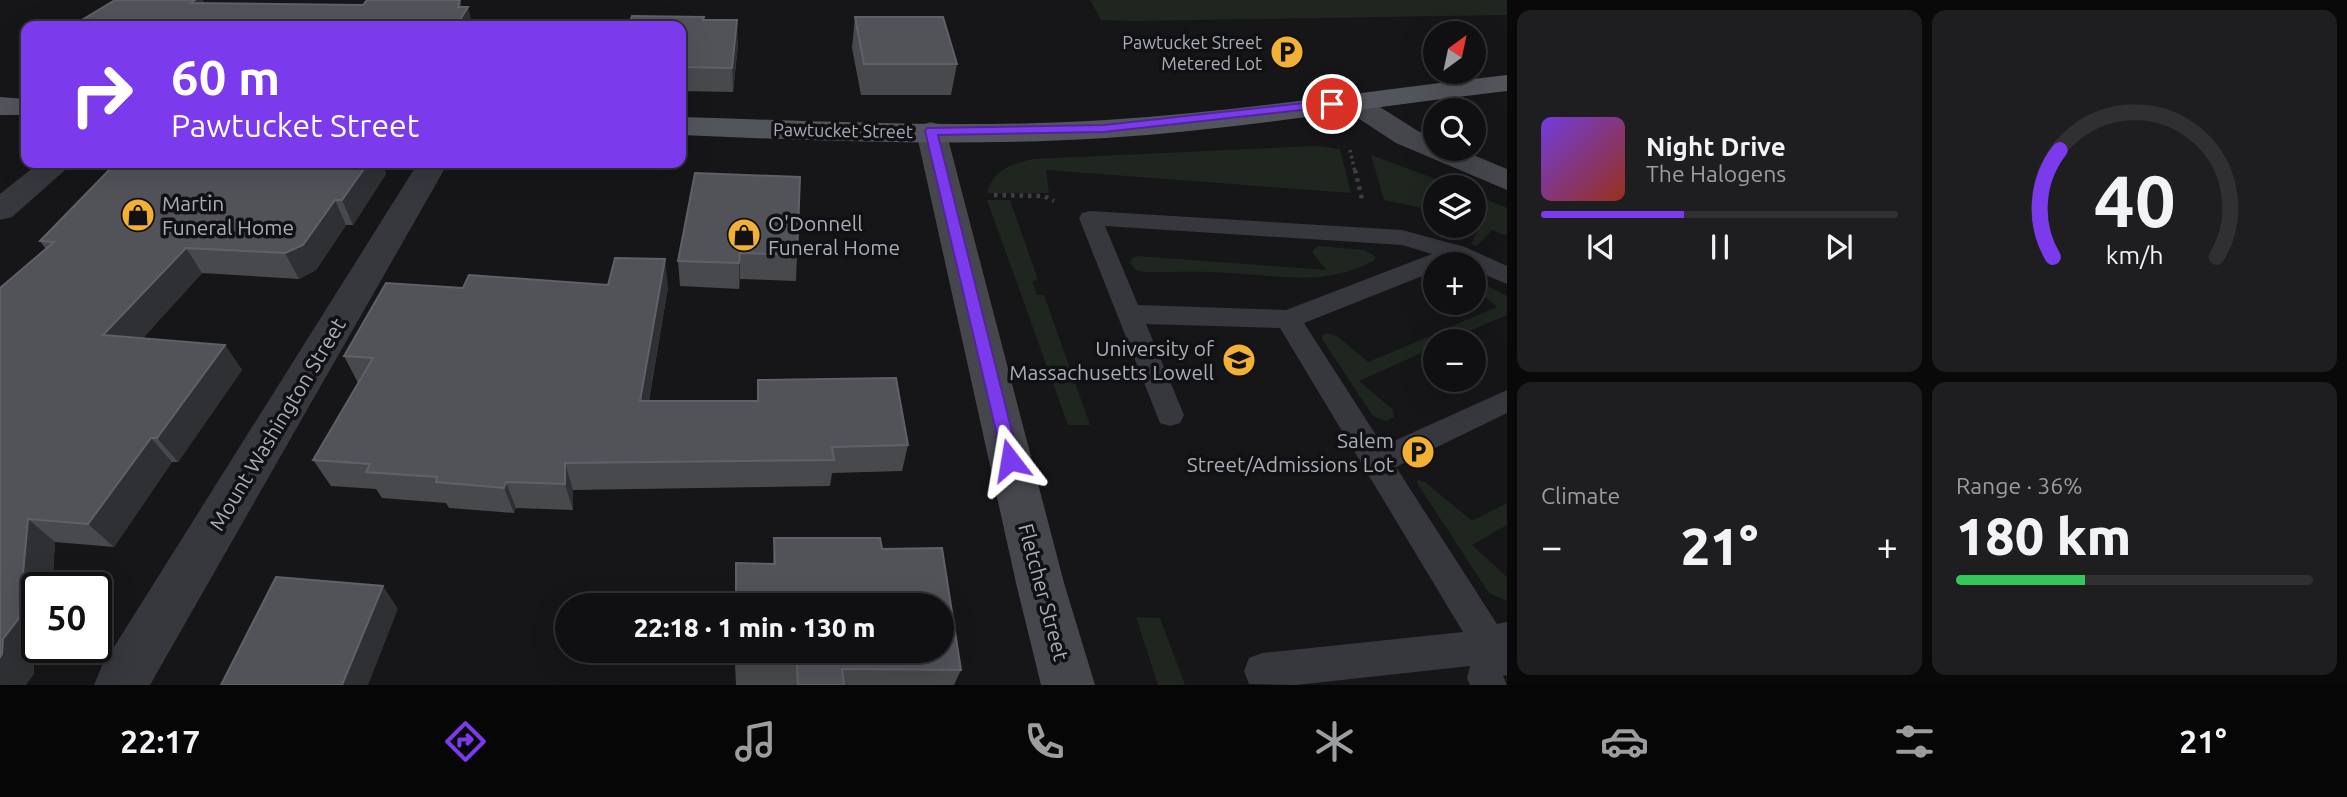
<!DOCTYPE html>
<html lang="en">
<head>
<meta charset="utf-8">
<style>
  :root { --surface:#101012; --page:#1e1e20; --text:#f1f3f6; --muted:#9c9d9f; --line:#303032; --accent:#7c3aed }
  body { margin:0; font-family:Ubuntu,sans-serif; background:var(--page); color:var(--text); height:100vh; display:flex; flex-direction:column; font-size:26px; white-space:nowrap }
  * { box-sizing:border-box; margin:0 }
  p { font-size:23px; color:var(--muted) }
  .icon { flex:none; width:38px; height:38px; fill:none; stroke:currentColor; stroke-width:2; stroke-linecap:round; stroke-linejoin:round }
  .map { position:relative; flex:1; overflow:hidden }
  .details { display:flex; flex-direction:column; gap:10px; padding:10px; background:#09090a; width:840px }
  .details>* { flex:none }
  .top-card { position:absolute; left:21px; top:21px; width:665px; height:147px; border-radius:14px; box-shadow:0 7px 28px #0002,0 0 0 2px var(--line); background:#7c3aed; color:#fff; overflow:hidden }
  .needle { width:46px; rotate:33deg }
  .fabs { position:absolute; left:1423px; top:21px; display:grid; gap:14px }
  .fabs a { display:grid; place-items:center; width:63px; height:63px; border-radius:50%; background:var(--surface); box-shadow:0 7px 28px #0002,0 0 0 2px var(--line); font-size:35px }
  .speed { position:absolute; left:21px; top:572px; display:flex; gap:14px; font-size:35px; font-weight:700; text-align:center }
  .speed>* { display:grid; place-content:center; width:91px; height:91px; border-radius:50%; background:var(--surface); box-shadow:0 7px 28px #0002,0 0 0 2px var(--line); line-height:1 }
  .speed .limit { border:4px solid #111; border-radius:10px; background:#fff; color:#111 }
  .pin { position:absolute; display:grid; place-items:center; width:60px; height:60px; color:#fff; margin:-30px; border:4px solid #fff; border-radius:50%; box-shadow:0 2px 7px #0007 }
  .me { position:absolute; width:77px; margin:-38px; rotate:346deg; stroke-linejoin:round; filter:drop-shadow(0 0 5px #0008) }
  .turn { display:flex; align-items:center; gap:24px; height:147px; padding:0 35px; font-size:32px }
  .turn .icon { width:91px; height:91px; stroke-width:2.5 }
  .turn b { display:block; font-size:49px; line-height:60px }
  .big { font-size:52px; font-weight:800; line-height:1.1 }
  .details .widget { flex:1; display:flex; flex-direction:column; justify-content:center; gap:10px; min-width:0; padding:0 24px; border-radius:14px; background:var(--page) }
  .details .dial { align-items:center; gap:0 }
  .dial svg { height:182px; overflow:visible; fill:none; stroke:var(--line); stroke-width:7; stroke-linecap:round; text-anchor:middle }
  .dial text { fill:var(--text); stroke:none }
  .song { display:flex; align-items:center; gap:21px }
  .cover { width:84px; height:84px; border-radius:10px; background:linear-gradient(135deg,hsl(260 70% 55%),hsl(10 70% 35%)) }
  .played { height:7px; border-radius:4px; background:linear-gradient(90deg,var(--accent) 40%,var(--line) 40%) }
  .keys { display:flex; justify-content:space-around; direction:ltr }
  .heat { display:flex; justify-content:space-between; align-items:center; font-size:38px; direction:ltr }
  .charge { height:10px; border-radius:5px; background:linear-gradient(90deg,#34c759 36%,var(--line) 0) }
  .details .tiles { flex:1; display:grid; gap:10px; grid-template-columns:repeat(2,1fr) }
  .trip { position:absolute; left:555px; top:593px; width:399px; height:70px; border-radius:35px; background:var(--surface); box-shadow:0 7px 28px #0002,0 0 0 2px var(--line); font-weight:800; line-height:70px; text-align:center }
  .tab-bar { display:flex; height:112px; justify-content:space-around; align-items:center; background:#060607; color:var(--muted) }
  .tab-bar .icon { width:49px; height:49px }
  .tab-bar .selected { color:var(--accent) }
  .tab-bar b { font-size:32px; color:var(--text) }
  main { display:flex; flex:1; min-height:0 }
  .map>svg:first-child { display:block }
  .green { fill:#1e261f }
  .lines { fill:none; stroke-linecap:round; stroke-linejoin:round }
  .path-far1 { stroke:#3d3f44; stroke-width:3.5; stroke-dasharray:2.5 3.5; stroke-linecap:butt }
  .path { stroke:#3d3f44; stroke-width:4.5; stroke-dasharray:3.5 5; stroke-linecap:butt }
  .service { fill:#37383d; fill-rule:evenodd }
  .minor { fill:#37383d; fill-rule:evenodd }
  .tertiary { fill:#37383d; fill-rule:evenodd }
  .secondary { fill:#45474d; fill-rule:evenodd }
  .primary { fill:#53555c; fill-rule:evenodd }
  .wall { fill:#47494d }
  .shaded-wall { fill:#2f3033 }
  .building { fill:#525359; stroke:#5f6168; stroke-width:2 }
  .route { fill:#7c3aed; stroke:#51269a; stroke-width:2 }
  .labels { text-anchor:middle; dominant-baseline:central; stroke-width:7; stroke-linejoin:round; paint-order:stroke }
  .far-poi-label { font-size:18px; fill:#a8adb8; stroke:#111113; text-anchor:end }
  .far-street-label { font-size:18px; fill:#a8adb8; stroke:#111113 }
  .poi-label { font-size:21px; fill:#a8adb8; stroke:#111113; text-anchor:start }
  .street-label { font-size:21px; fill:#a8adb8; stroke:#111113 }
</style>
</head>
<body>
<main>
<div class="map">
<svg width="1507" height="685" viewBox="0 0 1507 685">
  <rect width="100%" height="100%" fill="#161618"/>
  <!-- green -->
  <path class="green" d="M1090,0H1507V15L1133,21L1101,20Z
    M1315,146L1340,149L1351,193L1046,170L1049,193H987C993,170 1011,164 1033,159Z
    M1371,155L1457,187H1435V211L1384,200Z
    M1474,194L1507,208V236L1492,230L1477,246L1471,244L1481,225L1474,222Z
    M987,200H1010L1038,280L1032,281L1037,295H1044L1090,425H1068Z
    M1318,246L1364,250L1375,256V260C1325,287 1285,276 1231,273C1202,271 1173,272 1144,272L1136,270L1130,263L1132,258L1138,256L1326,270L1312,252Z
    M1474,279L1507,296V315L1451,339L1440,331L1497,307L1474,288Z
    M1327,333L1337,336L1368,362L1435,334L1444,341H1435V347L1359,381L1393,410L1394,417L1386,421L1373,416L1322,339L1323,335Z
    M1418,480L1425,482L1472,521L1507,503V525L1472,545L1507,577V601L1489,593L1417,483Z
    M1136,617L1160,618L1185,685H1158Z"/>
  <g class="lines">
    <!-- path-far1 -->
    <path class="path-far1" d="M1350,150L1355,172"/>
    <!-- path -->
    <path class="path" d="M1355,170L1362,199
      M994,195L1044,196L1054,201"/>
    <!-- service -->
    <path class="service" d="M1090,211L1402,230L1465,247L1507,266V284L1474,270V264L1456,262L1435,264V271L1304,323L1383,446L1507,390V413L1396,467L1497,624L1507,622V675L1503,676L1507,685H1470L1467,678L1470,666L1296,685L1249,684L1244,671L1249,658L1262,653L1463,632L1280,328L1146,324L1184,415L1180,423L1170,426L1160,423L1079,218L1082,213ZM1105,226L1402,245L1432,254L1286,310L1138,305Z"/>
    <!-- minor -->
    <path class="minor" d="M418,163H448L150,685H94L102,666Z"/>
    <!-- tertiary -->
    <path class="tertiary" d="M39,163H73L12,217L0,220V194Z"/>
    <!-- secondary -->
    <path class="secondary" d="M1351,93L1361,95L1418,131L1435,138V149H1459L1507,169V190L1396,143L1341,107L1337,101L1341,95Z
      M931,122L941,125L946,131L1064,583L1095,685H1041L1016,583L916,131L921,125Z"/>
    <!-- primary -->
    <path class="primary" d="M1507,75V91C1373,106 1240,130 1106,138C965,147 822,141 681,135V117C822,121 964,129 1106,120C1240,112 1373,90 1507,75Z
      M0,97L26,99V115H0Z"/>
  </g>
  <!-- wall -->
  <path class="wall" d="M855,17L957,64L951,95H861L852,48Z
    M704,20L738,44L733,92L681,91V26Z
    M116,163H382L386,174L353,225H346L316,270L299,279L202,273L143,338L225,345L242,370L178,462H172L114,547L55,542L52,588H37V648H43L34,659V674L0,685L46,249L40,241Z
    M800,177L796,281L740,279L739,289L680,286L678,261Z
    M608,285L668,287L649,401L908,445L902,471L832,473L830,486L573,490V510L516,508L514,513L449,508L446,503L382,498L376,489L331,486L313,460L358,383L344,356L463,288Z
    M774,538L882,549L961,670L954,685H736L735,664L773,564Z"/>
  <!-- shaded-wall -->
  <path class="shaded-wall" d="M195,0H203L212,19L191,3Z
    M460,0L464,13L468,7L473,26H456L458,7Z
    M737,20L738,44L733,92L732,68Z
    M368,163H382L386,174L353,225L342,200Z
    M335,200L346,225L316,270L299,279L285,253Z
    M186,248L202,273L123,360L103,335Z
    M740,253V279L739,289V263Z
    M665,259L668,287L644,428L640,401Z
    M225,345L242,370L178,462L157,438Z
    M151,438L172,462L114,547L88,524Z
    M565,463L573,490V510L565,484Z
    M506,482L516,508L514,513L504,488Z
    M28,519L55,542L52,588H37V648H43L34,659V674L26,685H0V657L3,639Z
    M383,586L398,609L368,685H342Z"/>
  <!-- building -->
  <path class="building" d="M115,0H195L191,3L363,5L367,0H460L458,7H468L456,26H72Z
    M632,16L704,17L703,20H737L732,68L681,67V26H629Z
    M855,17H943L957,64H864Z
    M116,163H368L342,200H335L303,245L285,253L186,248L103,335L225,345L157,438H151L88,524L28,519L19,618L3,639L2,654L0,657V288L54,242L40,241Z
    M695,173L800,177L797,255L740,253L739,263L678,261Z
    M615,258L665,259L640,401H758V380L896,378L908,445L832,447L834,460L565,463V484L506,482L504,488L436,482L437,477L366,472L370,464L313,460L373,358L344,356L386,283L463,288L469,275L608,285Z
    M774,538H880L882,549L942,548L961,670L842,669L844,685H798L797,664H735V651H942V606H736V563L775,564Z
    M276,577L383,586L342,685H221Z"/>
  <!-- route -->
  <path class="route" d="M1332,100L1336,101V106L1104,132L938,135L1019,460L1016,465L1010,467L1004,465L925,131L927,128L1104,125Z"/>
  <!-- icons -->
  <defs>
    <symbol id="parking-disc" viewBox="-11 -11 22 22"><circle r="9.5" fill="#f2b134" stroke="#111113"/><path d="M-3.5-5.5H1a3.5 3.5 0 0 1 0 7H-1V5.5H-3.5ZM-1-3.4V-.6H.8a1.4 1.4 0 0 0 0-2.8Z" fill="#111"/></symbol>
    <symbol id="shop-disc" viewBox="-11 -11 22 22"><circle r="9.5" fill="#f2b134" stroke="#111113"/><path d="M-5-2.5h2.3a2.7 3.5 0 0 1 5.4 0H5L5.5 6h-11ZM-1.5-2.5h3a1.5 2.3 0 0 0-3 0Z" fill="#111"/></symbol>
    <symbol id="university-disc" viewBox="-11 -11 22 22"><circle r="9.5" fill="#f2b134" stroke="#111113"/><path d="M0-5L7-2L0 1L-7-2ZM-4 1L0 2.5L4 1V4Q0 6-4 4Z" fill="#111"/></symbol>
  </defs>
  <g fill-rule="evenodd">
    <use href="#parking-disc" x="1268" y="33" width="38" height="38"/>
    <use href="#shop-disc" x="119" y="196" width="38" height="38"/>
    <use href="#shop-disc" x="725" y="216" width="38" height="38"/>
    <use href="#university-disc" x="1220" y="341" width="38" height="38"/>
    <use href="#parking-disc" x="1399" y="433" width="38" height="38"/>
  </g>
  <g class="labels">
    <!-- far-poi labels -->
    <g class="far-poi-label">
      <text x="1262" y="42">Pawtucket Street<tspan x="1262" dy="21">Metered Lot</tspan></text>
    </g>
    <!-- far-street labels -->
    <g class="far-street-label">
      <text transform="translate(843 130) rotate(1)">Pawtucket Street</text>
    </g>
    <!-- poi labels -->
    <g class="poi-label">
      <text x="162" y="203">Martin<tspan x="162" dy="24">Funeral Home</tspan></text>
      <text x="768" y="223">O'Donnell<tspan x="768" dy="24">Funeral Home</tspan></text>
      <text x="1214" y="348" text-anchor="end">University of<tspan x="1214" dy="24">Massachusetts Lowell</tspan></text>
      <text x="1394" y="440" text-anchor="end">Salem<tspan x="1394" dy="24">Street/Admissions Lot</tspan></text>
    </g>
    <!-- street labels -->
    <g class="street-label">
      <text transform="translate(277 424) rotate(-59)">Mount Washington Street</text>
      <text transform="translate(1044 592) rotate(75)">Fletcher Street</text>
    </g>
  </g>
</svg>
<div class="fabs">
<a><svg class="needle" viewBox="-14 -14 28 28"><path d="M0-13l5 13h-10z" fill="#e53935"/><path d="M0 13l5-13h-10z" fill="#9c9d9f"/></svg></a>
<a><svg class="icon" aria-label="search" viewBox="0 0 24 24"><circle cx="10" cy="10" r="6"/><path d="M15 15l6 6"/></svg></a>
<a><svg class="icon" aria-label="layers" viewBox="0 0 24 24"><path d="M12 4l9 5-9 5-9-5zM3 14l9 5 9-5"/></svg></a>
<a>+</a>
<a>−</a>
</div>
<div class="speed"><div class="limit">50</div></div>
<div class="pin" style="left:1332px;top:104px;background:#d93025"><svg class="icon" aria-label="arrive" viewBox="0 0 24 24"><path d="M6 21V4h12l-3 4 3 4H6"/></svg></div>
<svg class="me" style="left:1010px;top:460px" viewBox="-20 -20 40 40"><path d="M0-17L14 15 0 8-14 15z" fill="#7c3aed" stroke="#fff" stroke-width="4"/></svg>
<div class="trip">22:18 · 1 min · 130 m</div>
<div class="top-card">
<div class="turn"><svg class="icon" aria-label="right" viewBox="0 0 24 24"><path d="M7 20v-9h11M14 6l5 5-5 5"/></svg><div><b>60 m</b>Pawtucket Street</div></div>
</div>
</div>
<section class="details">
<div class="tiles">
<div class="widget">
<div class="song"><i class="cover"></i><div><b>Night Drive</b><p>The Halogens</p></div></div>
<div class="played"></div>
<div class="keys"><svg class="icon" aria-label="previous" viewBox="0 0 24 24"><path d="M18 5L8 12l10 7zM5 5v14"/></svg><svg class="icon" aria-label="pause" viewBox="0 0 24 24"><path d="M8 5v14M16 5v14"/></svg><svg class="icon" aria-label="next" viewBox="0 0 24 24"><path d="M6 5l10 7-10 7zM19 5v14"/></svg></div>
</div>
<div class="widget dial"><svg viewBox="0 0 100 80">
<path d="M14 69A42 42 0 1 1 86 69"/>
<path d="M14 69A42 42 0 0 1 17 22" stroke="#7c3aed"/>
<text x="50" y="56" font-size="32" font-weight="700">40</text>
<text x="50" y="72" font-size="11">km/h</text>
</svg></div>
<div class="widget"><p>Climate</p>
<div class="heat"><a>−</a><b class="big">21°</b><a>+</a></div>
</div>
<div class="widget"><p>Range · 36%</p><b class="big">180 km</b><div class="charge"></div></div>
</div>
</section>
</main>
<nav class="tab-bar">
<b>22:17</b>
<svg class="icon selected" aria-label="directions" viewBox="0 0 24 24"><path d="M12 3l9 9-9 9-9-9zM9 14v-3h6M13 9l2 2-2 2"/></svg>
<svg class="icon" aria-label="music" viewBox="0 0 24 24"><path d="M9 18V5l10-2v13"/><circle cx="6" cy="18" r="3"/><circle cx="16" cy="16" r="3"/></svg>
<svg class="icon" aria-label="phone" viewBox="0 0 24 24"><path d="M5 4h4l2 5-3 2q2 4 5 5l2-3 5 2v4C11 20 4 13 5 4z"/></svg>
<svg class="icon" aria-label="climate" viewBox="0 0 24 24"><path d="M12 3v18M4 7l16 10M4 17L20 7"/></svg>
<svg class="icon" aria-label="car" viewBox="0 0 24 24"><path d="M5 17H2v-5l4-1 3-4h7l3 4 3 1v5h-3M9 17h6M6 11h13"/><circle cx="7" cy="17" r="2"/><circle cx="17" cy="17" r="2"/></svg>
<svg class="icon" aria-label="filters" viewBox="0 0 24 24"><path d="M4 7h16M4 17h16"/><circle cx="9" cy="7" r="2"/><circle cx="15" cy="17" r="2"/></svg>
<b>21°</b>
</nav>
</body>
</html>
